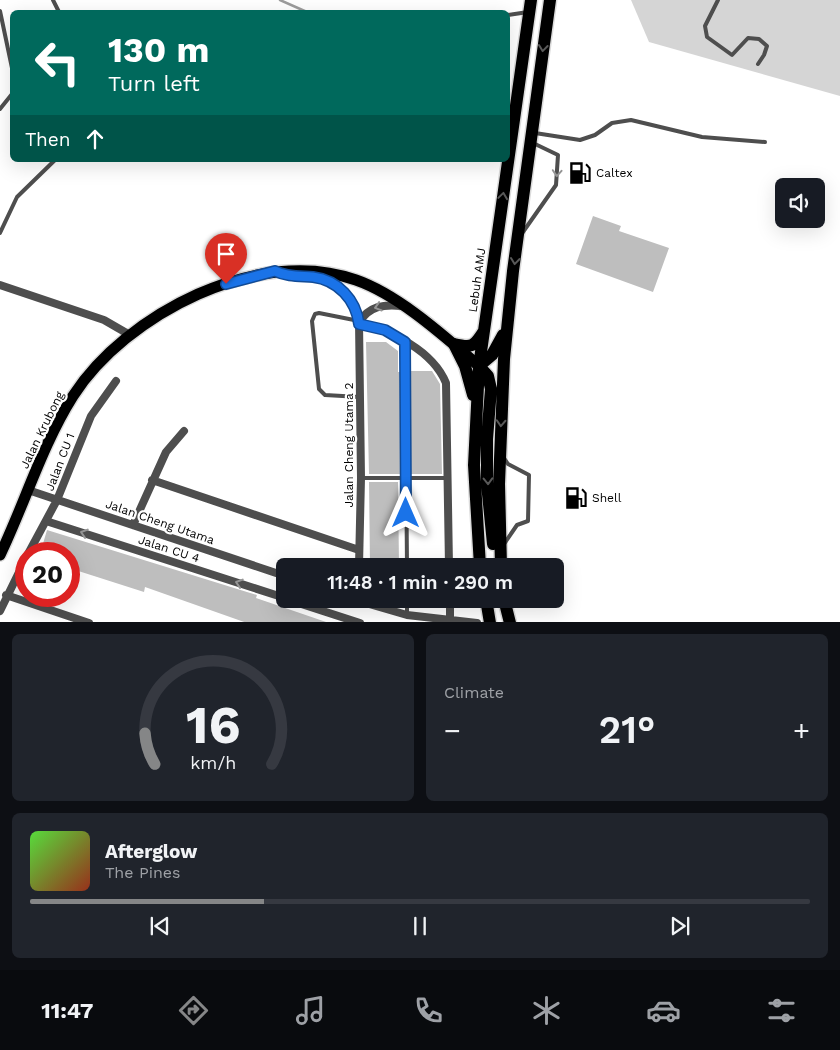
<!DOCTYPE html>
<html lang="en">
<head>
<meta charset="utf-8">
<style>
  :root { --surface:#171b24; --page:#20242c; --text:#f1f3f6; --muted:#9ea1a6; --line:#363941; --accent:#858687 }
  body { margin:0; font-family:"Work Sans",sans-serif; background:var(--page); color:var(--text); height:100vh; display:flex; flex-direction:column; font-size:19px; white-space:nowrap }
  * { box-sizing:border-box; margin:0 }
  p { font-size:16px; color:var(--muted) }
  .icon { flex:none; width:28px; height:28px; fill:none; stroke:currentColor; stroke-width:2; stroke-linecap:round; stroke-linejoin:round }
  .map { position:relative; height:622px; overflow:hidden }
  .panel { display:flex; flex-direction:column; gap:12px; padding:12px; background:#0d0f14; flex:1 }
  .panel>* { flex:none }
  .banner { position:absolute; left:10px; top:10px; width:500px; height:152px; border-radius:8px; box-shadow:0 5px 20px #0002; background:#00695c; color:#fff; overflow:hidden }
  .controls { position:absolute; left:775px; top:178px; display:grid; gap:10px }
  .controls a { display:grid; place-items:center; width:50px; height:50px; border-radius:8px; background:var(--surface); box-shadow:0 5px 20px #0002; font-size:25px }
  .speed { position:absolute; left:15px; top:542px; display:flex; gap:10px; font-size:25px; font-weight:700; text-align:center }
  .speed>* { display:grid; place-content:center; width:65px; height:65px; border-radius:50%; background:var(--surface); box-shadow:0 5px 20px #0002; line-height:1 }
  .speed .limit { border:8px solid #d22; background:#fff; color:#111 }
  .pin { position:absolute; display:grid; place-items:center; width:42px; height:42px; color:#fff; margin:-51px -21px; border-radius:50% 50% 50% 0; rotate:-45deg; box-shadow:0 0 5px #0007 }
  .pin .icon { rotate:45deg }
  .me { position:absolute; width:55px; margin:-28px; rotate:0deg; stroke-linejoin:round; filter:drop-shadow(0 0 4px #0008) }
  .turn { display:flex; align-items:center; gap:18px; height:105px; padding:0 15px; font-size:22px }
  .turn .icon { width:65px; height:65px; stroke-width:2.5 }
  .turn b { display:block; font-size:35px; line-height:42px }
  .then { display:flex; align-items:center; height:48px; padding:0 15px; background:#0003; gap:10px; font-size:19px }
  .big { font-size:38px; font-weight:600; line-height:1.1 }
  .panel .widget { flex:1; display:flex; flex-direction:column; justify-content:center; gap:8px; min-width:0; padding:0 18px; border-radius:8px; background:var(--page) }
  .panel .dial { align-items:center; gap:0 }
  .dial svg { height:130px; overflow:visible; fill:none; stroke:var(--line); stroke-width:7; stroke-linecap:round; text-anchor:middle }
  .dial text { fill:var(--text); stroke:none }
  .song { display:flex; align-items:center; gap:15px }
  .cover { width:60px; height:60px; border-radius:8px; background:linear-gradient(135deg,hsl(110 70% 55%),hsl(10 70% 35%)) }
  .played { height:5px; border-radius:2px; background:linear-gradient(90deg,var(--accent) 30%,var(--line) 30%) }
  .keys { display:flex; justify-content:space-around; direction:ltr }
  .heat { display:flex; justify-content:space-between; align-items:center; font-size:28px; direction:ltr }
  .panel .tiles { flex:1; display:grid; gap:12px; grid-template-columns:1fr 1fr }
  .widget:last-child { grid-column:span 2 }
  .trip { position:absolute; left:276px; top:558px; width:288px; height:50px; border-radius:8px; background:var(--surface); box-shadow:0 5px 20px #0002; font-weight:600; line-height:50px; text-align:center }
  .menu { display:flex; height:80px; justify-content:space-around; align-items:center; background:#090b0e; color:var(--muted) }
  .menu .icon { width:35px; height:35px }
  .menu .current { color:var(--accent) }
  .menu b { font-size:22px; color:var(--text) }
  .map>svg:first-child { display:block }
  .green { fill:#d5d5d5 }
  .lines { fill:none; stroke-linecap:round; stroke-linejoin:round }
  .stream { stroke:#9c9c9c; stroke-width:2.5 }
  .building { fill:#bebebe }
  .primary-casing { stroke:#dbdbdb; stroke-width:14 }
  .trunk-casing { stroke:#dbdbdb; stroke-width:15 }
  .service { stroke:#4e4e4e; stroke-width:4 }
  .minor { stroke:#4e4e4e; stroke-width:8 }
  .primary { stroke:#000; stroke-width:11 }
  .trunk { stroke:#000; stroke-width:12 }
  .oneway { stroke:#595959 }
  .oneway2 { stroke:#959595 }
  .route-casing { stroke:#114b97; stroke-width:12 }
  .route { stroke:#1a73e8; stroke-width:9 }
  .labels { text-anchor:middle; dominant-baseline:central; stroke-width:4.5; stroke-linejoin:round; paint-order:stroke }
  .poi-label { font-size:12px; fill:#000; stroke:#fff; text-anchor:start }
  .street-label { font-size:12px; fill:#000; stroke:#fff }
</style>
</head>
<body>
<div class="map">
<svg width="840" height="623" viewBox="0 0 840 623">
  <rect width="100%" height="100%" fill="#fff"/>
  <!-- green -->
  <path class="green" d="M631,0H840V96L649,42Z"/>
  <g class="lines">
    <!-- stream -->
    <path class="stream" d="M280,0L307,12"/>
  </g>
  <!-- building -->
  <path class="building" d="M593,216L621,226L619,231L669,248L653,292L576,264Z
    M366,342H386L398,351V372H402V474H369Z
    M409,371H432L440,384L442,474H410Z
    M369,482H398L399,566H370Z
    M47,530L247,592L257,595L256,598L329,623H247L145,587L144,592L69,568V554H40Z"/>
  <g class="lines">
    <defs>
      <path id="primary" d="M0,555C25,503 42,445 73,396C126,314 259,245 356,280C399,295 444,336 479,366"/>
      <path id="trunk" d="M454,344L465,366L473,395
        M454,344C472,348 474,347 484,331
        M479,366L488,376L491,389L487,439V484L493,544
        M479,366L492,355L503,335
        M480,566L474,465L479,366L531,0
        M501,566L499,484L504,359L513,271L550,0
        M486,599L490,623
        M504,599L510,623"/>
    </defs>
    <!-- primary casing -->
    <use href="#primary" class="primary-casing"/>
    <!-- trunk casing -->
    <use href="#trunk" class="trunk-casing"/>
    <!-- service -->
    <path class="service" d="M53,0L59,12
      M718,0L705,26L707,37L732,55L748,38L759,39L767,46L764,55L758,64
      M0,11L12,68
      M508,15L528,12
      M0,109L12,94
      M535,133L580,140L595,135L612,123L631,120L702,137L765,142
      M523,232L556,185L558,155L533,143
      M0,233L17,197L55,160
      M359,321L319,313L315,314L312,321L319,389L325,395L360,397
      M405,342L407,566
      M504,458L508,464L529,475L528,521L517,525L504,544
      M361,478H448
      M407,599V615"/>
    <!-- minor -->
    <path class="minor" d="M306,277C333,278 353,294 359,321L361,478L359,566
      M0,285L104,320L130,335
      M359,323C391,330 433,351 446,383L449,566
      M359,323C368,306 384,304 402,306
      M152,480L359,550
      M28,490L285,576
      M46,521L285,598
      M133,525L166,452L184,431
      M28,554L57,500L91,416L116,381
      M6,595L89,623
      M286,599L360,623
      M352,599L407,615L477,623
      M450,599V618
      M0,611L26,558"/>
    <!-- primary -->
    <use href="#primary" class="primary"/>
    <!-- trunk -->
    <use href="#trunk" class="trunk"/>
  </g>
  <!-- one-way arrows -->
  <defs><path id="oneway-chevron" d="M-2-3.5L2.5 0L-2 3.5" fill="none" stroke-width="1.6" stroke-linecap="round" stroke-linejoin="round" transform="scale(1.25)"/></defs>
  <g class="oneway">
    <use href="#oneway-chevron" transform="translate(543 48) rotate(97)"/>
    <use href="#oneway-chevron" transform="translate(503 196) rotate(-82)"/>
    <use href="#oneway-chevron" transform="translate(515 261) rotate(97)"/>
    <use href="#oneway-chevron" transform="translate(501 423) rotate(93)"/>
    <use href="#oneway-chevron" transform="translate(488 481) rotate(89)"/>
  </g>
  <g class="oneway2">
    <use href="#oneway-chevron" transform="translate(557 173) rotate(94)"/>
    <use href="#oneway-chevron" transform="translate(378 307) rotate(163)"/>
    <use href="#oneway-chevron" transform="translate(84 533) rotate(-162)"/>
    <use href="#oneway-chevron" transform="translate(239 583) rotate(-162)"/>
  </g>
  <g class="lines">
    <defs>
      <path id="route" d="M226,284L275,271C287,277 300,276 313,277C338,280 356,300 359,324L385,330L405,342L406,513"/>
    </defs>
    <!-- route casing -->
    <use href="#route" class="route-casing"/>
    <!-- route -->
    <use href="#route" class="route"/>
  </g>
  <!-- icons -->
  <defs>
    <symbol id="fuel-bare" viewBox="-9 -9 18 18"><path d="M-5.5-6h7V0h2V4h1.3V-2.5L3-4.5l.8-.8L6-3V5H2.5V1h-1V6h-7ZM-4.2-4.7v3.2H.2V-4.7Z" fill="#000" stroke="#fff" stroke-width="2.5" paint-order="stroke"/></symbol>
  </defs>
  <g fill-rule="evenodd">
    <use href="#fuel-bare" x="564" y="157" width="32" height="32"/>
    <use href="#fuel-bare" x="560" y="482" width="32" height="32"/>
  </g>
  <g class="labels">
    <!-- poi labels -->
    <g class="poi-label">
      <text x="596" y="173">Caltex</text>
      <text x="592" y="498">Shell</text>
    </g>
    <!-- street labels -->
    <g class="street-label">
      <text transform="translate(477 280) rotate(-82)">Lebuh AMJ</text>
      <text transform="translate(42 430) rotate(-64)">Jalan Krubong</text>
      <text transform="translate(349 445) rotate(-90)">Jalan Cheng Utama 2</text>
      <text transform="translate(60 462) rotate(-69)">Jalan CU 1</text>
      <text transform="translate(160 522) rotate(19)">Jalan Cheng Utama</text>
      <text transform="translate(169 549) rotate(18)">Jalan CU 4</text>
    </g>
  </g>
</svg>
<div class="controls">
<a><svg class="icon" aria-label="sound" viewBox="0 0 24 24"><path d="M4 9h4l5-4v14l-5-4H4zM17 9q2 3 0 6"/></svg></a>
</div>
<div class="speed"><div class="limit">20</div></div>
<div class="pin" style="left:226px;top:284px;background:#d93025"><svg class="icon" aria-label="arrive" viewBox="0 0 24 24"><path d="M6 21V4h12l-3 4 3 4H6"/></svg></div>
<svg class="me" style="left:406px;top:513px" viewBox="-20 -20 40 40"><path d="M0-17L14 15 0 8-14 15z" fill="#1a73e8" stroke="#fff" stroke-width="4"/></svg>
<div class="trip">11:48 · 1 min · 290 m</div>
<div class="banner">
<div class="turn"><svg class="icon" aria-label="left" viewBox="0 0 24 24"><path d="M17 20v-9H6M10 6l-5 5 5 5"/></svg><div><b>130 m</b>Turn left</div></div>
<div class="then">Then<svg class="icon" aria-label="ahead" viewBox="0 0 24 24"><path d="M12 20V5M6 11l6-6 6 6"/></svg></div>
</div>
</div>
<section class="panel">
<div class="tiles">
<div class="widget dial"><svg viewBox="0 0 100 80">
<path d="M14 69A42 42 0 1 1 86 69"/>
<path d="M14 69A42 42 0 0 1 8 50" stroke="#858687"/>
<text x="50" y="56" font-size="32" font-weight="700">16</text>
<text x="50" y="72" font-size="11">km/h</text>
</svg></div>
<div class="widget"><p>Climate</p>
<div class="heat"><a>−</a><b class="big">21°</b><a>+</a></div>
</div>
<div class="widget">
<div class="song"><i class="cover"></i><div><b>Afterglow</b><p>The Pines</p></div></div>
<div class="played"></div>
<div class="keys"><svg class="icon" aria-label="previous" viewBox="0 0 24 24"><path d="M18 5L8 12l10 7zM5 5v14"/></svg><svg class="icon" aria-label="pause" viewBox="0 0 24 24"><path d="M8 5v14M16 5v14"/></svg><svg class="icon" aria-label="next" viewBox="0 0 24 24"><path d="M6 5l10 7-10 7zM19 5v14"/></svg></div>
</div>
</div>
</section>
<nav class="menu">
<b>11:47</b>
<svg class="icon current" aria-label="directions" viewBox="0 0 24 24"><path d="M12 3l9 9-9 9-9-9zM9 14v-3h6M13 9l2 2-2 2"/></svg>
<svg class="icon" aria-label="music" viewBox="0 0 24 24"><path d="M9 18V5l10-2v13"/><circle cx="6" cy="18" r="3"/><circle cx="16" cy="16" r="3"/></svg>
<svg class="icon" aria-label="phone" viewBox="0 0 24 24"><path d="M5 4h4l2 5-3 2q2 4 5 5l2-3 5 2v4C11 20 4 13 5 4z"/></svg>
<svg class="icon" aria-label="climate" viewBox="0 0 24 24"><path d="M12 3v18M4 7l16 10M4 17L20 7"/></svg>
<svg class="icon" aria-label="car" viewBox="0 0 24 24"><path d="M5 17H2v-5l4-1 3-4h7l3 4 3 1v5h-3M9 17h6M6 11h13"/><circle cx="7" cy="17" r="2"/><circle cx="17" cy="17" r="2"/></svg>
<svg class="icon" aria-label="filters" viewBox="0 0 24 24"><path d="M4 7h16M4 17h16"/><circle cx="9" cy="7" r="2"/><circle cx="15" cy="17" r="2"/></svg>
</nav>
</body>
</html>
